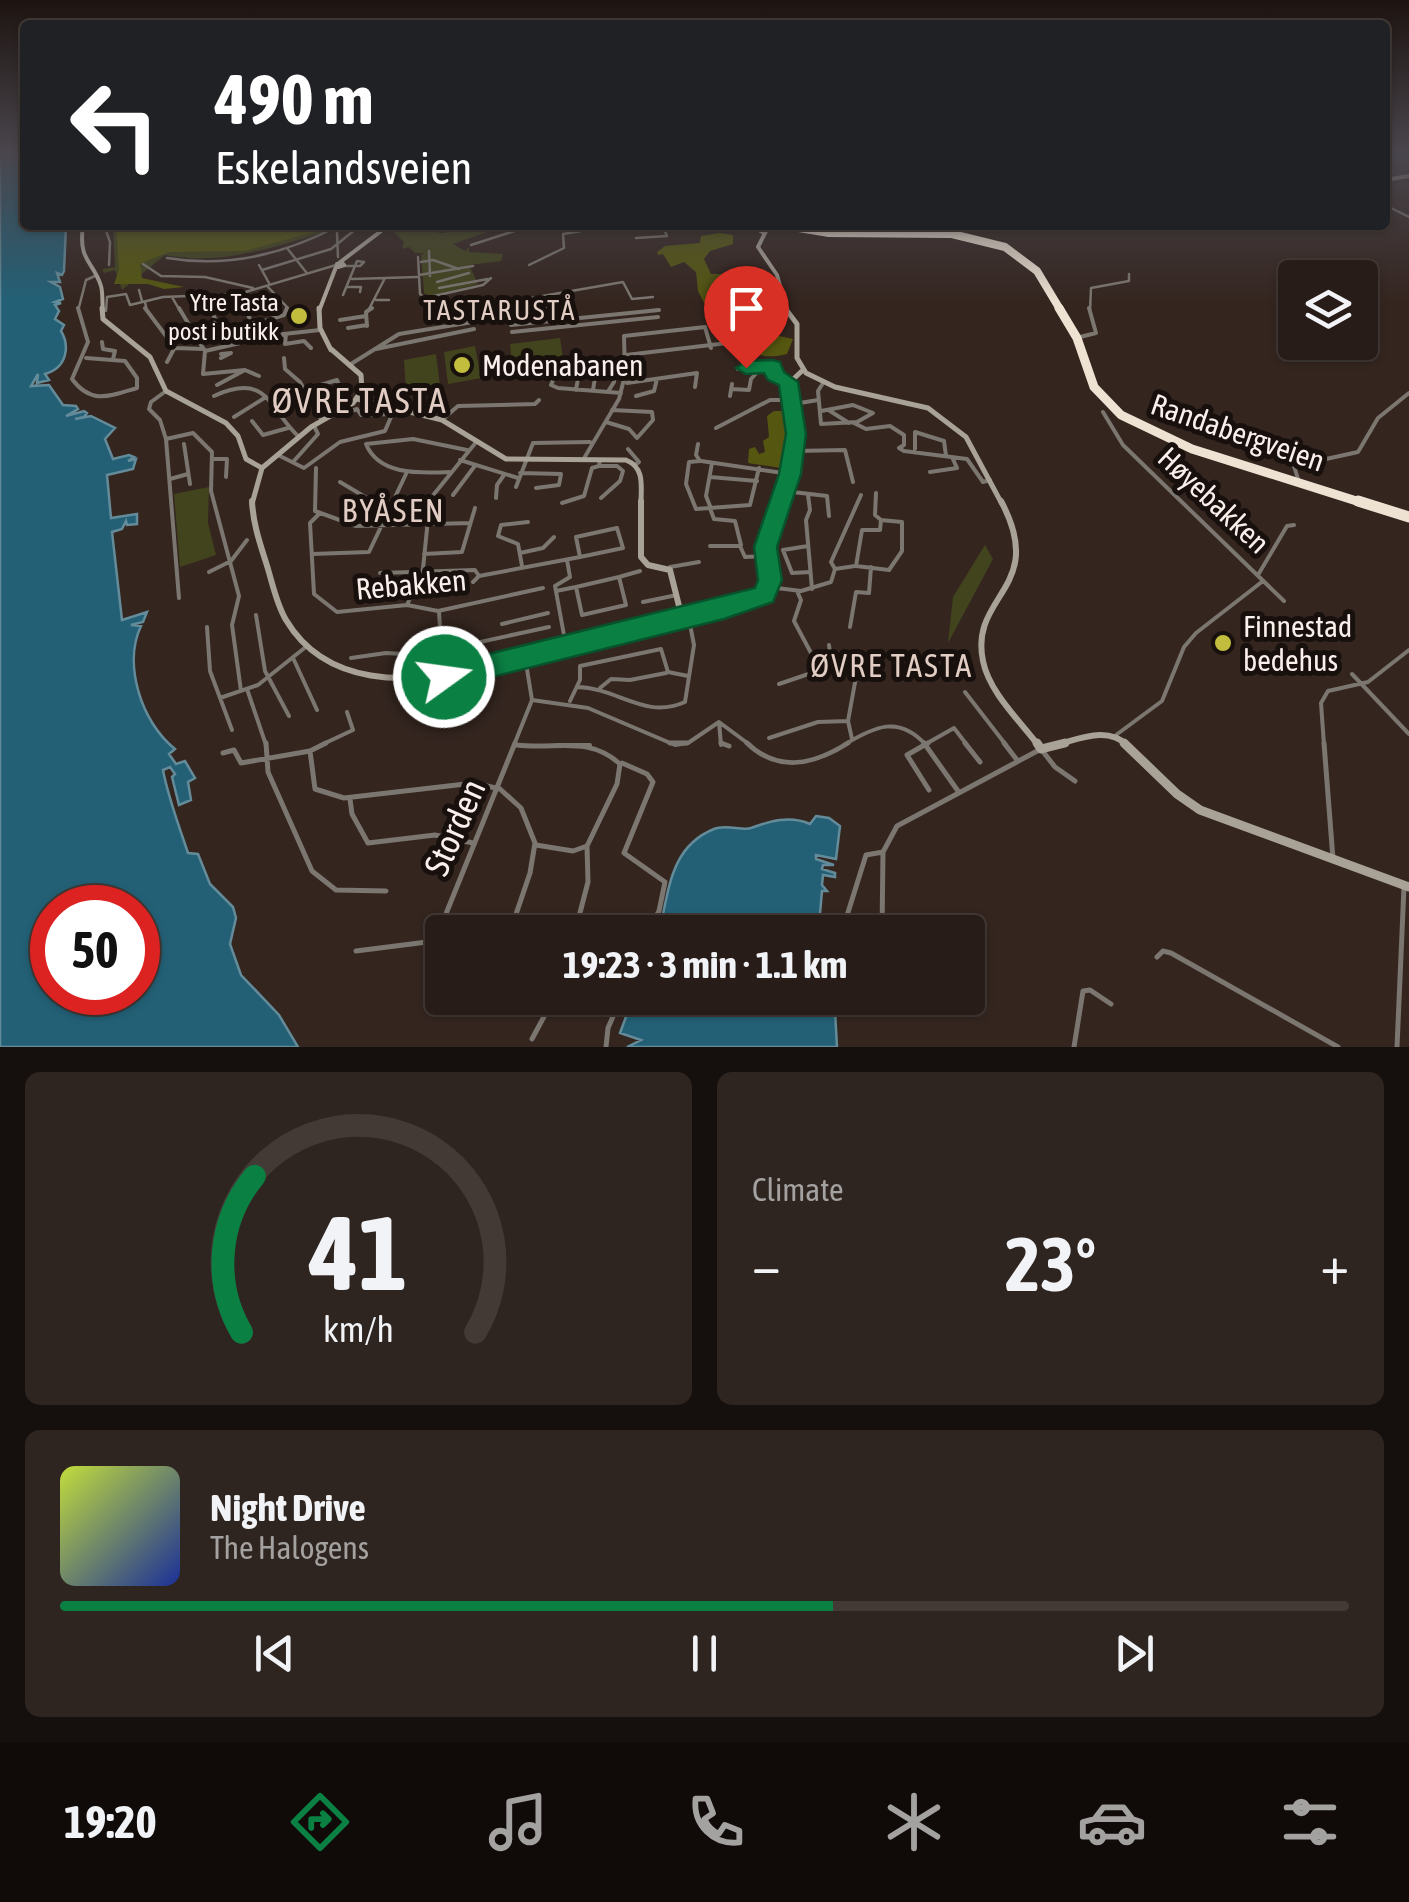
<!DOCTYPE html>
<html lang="en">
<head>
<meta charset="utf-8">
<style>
  :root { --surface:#271c17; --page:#2f2520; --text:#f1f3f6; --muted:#a4a1a1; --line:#433a36; --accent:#0b8043 }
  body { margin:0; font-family:"Asap Condensed",sans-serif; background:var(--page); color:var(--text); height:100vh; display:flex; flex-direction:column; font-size:38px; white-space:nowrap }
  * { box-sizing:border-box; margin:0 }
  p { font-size:32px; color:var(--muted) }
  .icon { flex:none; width:55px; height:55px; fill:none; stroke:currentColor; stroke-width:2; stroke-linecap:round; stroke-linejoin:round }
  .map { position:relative; height:1047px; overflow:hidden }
  .details { display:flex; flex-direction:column; gap:25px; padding:25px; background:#150f0d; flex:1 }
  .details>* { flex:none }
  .hud { position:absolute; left:20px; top:20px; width:1370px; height:210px; border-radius:10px; box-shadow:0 2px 8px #0004,0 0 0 2px var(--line); background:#202124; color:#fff; overflow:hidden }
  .controls { position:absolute; left:1278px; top:260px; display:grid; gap:20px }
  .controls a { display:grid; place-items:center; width:100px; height:100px; border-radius:10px; background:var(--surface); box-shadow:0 2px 8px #0004,0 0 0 2px var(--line); font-size:50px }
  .speed { position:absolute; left:30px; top:885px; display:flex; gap:20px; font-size:50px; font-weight:700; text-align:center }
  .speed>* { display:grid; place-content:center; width:130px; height:130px; border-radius:50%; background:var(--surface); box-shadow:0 2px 8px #0004,0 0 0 2px var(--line); line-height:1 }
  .speed .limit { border:15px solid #d22; background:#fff; color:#111 }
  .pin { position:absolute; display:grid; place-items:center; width:85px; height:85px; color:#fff; margin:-102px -42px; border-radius:50% 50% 50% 0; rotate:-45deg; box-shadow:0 0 10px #0007 }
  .pin .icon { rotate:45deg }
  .me { position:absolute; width:110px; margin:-55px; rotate:76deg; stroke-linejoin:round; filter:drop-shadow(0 0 8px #0008) }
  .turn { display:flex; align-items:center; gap:35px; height:210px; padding:0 30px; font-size:45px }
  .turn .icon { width:130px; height:130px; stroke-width:2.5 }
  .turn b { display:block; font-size:70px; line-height:85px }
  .big { font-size:75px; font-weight:700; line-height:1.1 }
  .details .card { flex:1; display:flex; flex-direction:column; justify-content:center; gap:15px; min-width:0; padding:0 35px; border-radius:15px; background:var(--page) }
  .details .dial { align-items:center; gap:0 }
  .dial svg { height:260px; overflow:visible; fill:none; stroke:var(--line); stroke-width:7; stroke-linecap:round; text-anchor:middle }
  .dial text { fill:var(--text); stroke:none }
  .song { display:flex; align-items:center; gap:30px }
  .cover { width:120px; height:120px; border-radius:15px; background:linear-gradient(135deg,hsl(70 70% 55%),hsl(230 70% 35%)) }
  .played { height:10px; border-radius:5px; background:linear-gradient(90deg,var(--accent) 60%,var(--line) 60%) }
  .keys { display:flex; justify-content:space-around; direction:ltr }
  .heat { display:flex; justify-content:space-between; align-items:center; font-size:55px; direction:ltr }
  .details .tiles { flex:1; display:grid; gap:25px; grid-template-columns:1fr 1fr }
  .card:last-child { grid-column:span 2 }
  .trip { position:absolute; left:425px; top:915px; width:560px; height:100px; border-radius:10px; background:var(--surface); box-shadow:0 2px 8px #0004,0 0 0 2px var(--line); font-weight:700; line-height:100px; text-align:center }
  .dock { display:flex; height:160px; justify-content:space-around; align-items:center; background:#100b09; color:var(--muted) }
  .dock .icon { width:70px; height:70px }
  .dock .current { color:var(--accent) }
  .dock b { font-size:45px; color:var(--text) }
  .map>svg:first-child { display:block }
  .green { fill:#42441e }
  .forest { fill:#555710 }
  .water { fill:#236076; stroke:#648b99; stroke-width:2.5; fill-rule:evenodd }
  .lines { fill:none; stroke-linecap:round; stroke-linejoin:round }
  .street-far2 { stroke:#7b766f; stroke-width:2.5 }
  .street-far1 { stroke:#7b766f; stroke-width:4 }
  .street { stroke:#7b766f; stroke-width:5 }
  .secondary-far3 { stroke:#a9a297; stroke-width:4 }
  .secondary-far2 { stroke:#a9a297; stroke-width:5 }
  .secondary-far1 { stroke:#a9a297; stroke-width:6 }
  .secondary { stroke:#a9a297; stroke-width:9 }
  .highway-far2 { stroke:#eee2d2; stroke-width:8 }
  .highway-far1 { stroke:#eee2d2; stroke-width:9 }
  .highway { stroke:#eee2d2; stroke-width:11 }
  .route { fill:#0b8043; stroke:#07532c; stroke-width:2.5 }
  .poi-dot { fill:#c3bd3e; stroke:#17100d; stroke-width:4 }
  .labels { text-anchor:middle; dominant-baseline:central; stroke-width:10; stroke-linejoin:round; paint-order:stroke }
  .far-poi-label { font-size:25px; fill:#faefeb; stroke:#17100d; text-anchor:end }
  .far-neighbourhood-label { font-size:28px; letter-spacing:2.5px; fill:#e2cdc4; stroke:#17100d }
  .poi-label { font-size:30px; fill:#faefeb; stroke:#17100d; text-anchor:start }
  .street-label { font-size:30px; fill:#faefeb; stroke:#17100d }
  .neighbourhood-label { font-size:32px; letter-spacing:2.5px; fill:#e2cdc4; stroke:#17100d }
  .quarter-label { font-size:35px; letter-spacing:2.5px; fill:#e2cdc4; stroke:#17100d }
  .near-street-label { font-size:35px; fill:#faefeb; stroke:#17100d }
</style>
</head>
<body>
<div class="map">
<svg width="1409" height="1047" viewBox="0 0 1409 1047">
  <rect width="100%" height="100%" fill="#34251f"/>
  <!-- green -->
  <path class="green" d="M113,225H353C288,240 232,268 165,255L122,290L115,270L104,273L102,269L115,267Z
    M400,225H419L440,233L507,225L453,244L465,251L469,247V252L503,254L501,261L469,265L478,284L430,296L424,293L421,255L424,253H415L409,247L402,249L404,242L393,231Z
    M560,338L563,358L512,365L510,344Z
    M475,346L481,378L448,384L444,352Z
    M436,354L440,386L406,392L404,360Z
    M209,487L208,523L216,555L180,567L174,494Z
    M985,545L993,559L948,643L953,597Z"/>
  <!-- forest -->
  <path class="forest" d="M116,225H181L212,232L244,225L282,230L332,227L245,251L169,252L140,264L142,278L184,287L164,289L148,284H114L119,270Z
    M719,233L733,235V244L710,251L704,259L711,274H732L751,268L763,282L744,319L759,332L793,339L787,354C764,360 748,355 735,334H725L717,328L698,291L696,272L684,262L671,267L663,254L658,255L657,252L665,246L700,243L701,236Z
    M774,411H783C797,428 792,451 781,468L748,463L749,449L755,447L759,454L765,452L763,441L769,437L767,416Z"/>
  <!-- water -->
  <path class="water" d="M0,155H25V225L66,226L64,271L62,275L57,273L60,282H51L60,287L63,299L55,302L61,303L55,305L59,311L55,319L64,325L61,331C69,344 69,367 45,374L49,380L37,383L38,374L31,386L49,385L63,405L76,406L78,409L66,416L84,411L87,413L84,417L75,419L91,416L115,428L105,439L113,459L129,455L134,457L128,461L136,459L133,469L107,475L111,518L137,514V524L127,525L126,521L122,529L112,532L122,620L147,612L143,622L131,625L141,626C123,664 141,722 175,749L169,754L176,764L185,761L195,778L188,782L191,800L179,805L172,777L175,774L170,767L163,770C168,797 179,826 188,853L198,854L210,884L233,907L236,918L230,944L241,975L279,1015L298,1047H0ZM52,908H138V992H52Z
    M816,816L829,818L840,826L836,859L816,855V859L834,865H823L822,869L835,873V877L823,875L822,885L827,891H822L820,914L811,919L814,927L822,925L825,932H833H659C669,893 669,847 714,829C726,824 742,831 751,828C770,821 790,815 810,824Z
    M638,998H820L835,1011L837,1047H627L641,1040L620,1033L630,1006L637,1008Z"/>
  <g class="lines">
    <!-- street-far2 -->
    <path class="street-far2" d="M1385,205L1409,217
      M104,225L110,242L109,265
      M606,225V230
      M591,230L595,225
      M337,233L338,257
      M636,238L667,236L662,225
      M471,245L533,225
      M287,248L306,272
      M429,251L430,276
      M418,257L420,294L425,298L483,285L491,278
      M167,258C226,268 285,254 338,226
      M421,262L433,260L459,269
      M143,264L161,276L205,277L253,288
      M259,265L269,283
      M529,265L564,248L563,234L581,231L582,225
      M342,266H360L364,262
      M262,270L331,249L361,225
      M419,275L473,266
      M352,279L417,277
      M437,282L469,273
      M268,287L287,307L286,311
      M348,287H361L360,292
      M439,288L488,279
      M139,290L142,301
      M239,294L246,311
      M343,295L357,261L364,262
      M172,297L180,311
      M208,297L211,311
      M376,300H389
      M518,300L526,311
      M145,302L147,311
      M491,305L623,282L632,299L653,297
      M78,311L86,280L95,276
      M106,311L107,297L126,294L130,305L163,297L239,294L336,265
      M368,311L385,278
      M529,311L556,306
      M654,311L659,310
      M1090,311L1091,288L1129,281V274"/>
    <!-- street-far1 -->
    <path class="street-far1" d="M78,308L88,342L72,379C91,405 110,396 137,388V378L125,361L86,358
      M145,308L175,348L204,349
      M179,308L203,348
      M210,308L221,331L228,332L284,315L287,308
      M245,308L253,326
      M526,311L544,308
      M340,320L366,316
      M511,325L659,310
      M367,326L366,312L372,308
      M348,328L367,325
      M512,332L658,317
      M286,334L285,344L304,341L311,348
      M1080,337L1096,333L1089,308
      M102,342L103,349L115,351L113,359
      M376,349L474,329
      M205,351L275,335L320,330
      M205,351L203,374L245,370L217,385
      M221,354L231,353L221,358
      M626,355L736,342
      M284,358L285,369L300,382L321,419
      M167,362L174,349
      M351,364L399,334L522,314L524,308
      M738,369L773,366L774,376L788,381
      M245,370L259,376
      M557,371L551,385L558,388L621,393
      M627,383L697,373L695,387
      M731,389L749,390L751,379L761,368
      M576,390L580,367
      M593,390L596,372
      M609,390L614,382V362
      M166,391L151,402L149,409L160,420L166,439L179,598
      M291,394L337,380L344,397
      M214,396C269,371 269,410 299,437
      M636,396L654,391L657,379
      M730,396L732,384
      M800,403L818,400
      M821,411L853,405L873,413L857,422L821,424L818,391L823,383
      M830,411L849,423
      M1103,412L1123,445L1284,601
      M346,413L357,409L361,415L392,414
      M234,417L266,397
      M443,419L458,406L535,404L539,400
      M252,421L263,435L288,428
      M606,422L629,429L637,438L653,420L652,412L612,410
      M854,423L866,429L890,426L904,435V445L899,448L904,451L967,459L983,482L990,480
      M716,428L770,400H789
      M166,439L193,433L212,452L211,491L239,596L232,625L241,691
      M184,444L190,484
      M698,444L696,455L700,461L689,462L686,484L696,509L750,505L759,468
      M628,449L639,462L636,464
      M915,449V432L944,441L946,456
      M795,451L845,450L853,482
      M278,455L304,468L340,442L385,431L394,410
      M213,459H227L226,477
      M460,460L518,478
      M583,460L619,399L625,375L624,336L705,327L711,348
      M600,460L599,466H617L623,471L620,481L601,498
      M701,461L790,474
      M293,462L318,434L315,428
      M316,468L315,511L356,526L470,523
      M449,472C421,473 379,476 366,444L413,439L467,450
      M930,472L957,468L952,457
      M520,473L561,474L559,485L536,488
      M710,477L757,481
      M170,479L188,474
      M1298,479L1294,466L1358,452L1378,418L1409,393
      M340,482L372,501L390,502
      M516,487L533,443L590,442
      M784,491L827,496L829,516
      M876,493L875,515L881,520
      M453,495L474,467
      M808,495L810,510L806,520L812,589
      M496,498L497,485L504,475
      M562,503L584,496L592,468L599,466
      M710,506L706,496L712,463
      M711,511L714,519L735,521L741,545
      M320,513L310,523L314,594L337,612L407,605L438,611L543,588
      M881,520L902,522V551L889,570L856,566L862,530H880Z
      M617,528L623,548L580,557L576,537Z
      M710,546H740L745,557L766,556
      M808,546L783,550L792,573L810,572
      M520,553L543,548L554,537
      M312,554L369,552L406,474
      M424,554L462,552L475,508
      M522,566L518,544L498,536L501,525L528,522
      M670,567L699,562
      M835,569L831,562L861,495
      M209,572L231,561L247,540
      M380,573L475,570L479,576
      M1258,575L1287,526L1294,525
      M619,577L640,571
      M619,577L626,605L582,615L576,587Z
      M473,582L479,576L580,557
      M769,587L801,591L831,582L835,569L855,566
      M556,591L576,587
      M797,591L801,600L794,621L819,668
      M643,602L677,595
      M407,605L423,569L430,499L477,441
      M439,612L443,672
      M256,615L265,671L289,716
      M502,624L548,613
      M207,627L210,671L232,730
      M850,627L856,592L869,593L871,567
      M566,646L555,586L570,577L567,560
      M351,658L386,653L420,655L549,627
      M294,660L317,710
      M1352,674L1409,734
      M779,684L832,666L829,645
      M577,687C619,688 644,720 685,702L694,645L689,619
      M600,688L611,679L630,680L666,673
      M247,689L266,745
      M965,692L1006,745
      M220,698L258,685L307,646
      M532,700L588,708L675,745L688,743L719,722L750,745
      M570,701L580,680V666L661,649L668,672L688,676
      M719,722L721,745
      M1116,735L1162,701L1184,647L1196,633L1263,581
      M769,738L818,722L848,721
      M852,739L848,721L858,666
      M321,745L353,730L347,712
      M514,745L532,700L525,657
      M517,745H521
      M557,745H590
      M844,745C875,726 899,715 926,745
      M924,745L954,728L967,745
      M1324,745L1321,703L1328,691L1368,682L1409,650"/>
    <!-- street -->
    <path class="street" d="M266,743L268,772L312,871L336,890L386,891
      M670,743H687
      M721,743L729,746
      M747,743C779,774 815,764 848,743
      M924,743L958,791
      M928,743L907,755L929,790
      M965,743L980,762
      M1004,743L1017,760
      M1324,743L1333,859
      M517,745C556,750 588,735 620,764L617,784L587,846L573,851L536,845
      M310,751L315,789L344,798L474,783L500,789L521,808L535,843L530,873L510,932
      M223,753L234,750L241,763L310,751L326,743
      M622,763L647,774L653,782L624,853L665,882L659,911L647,932
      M350,799L352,814L368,843L435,835L473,843
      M845,922L866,855L883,852
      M575,932L588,882L587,846
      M882,932L883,852L897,826L1041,749L1055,767L1075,781
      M356,951L435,941L515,743
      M1157,957L1163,951L1171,953L1338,1047
      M532,1039L554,998
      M606,1047L608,1028L621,998
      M1074,1047L1083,991L1090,990L1111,1004
      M1397,1047L1404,887"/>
    <!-- secondary-far3 -->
    <path class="secondary-far3" d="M1385,180L1409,176
      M83,225C78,262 93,260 101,286C103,293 102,303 103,311
      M751,225L764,233
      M769,225L758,247L777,275L787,311
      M946,234L950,229L976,225
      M339,263L389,225
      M342,263L344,265L338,267L337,264Z
      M319,311L336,267"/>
    <!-- secondary-far2 -->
    <path class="secondary-far2" d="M102,308L103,319L150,357L166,391L226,423L238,436L246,459L262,468L252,504
      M319,308L320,328L331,350
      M785,308L797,324V358L806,373L835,387L928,408L966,437L1002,504
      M357,399L442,420L506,459L626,460C645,468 641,485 641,504
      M262,468L311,427L353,403L362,390L361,375L331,349
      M779,504L795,451L787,385L803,370"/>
    <!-- secondary-far1 -->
    <path class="secondary-far1" d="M252,501C253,525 261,546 268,569C273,586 277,605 286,620C326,687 409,685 475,668
      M641,501V557L648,565L670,570L682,618
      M1001,501C1048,589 969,594 983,661C989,692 1020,721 1038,745
      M475,668L727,608L764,595L770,580L765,547L779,501
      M1055,745C1080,739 1107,726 1127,745"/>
    <!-- secondary -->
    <path class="secondary" d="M1037,743L1041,749L1065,743
      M1124,743L1177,794L1200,810L1409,887"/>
    <!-- highway-far2 -->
    <path class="highway-far2" d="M781,225L829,233L952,234L1005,247L1037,271L1061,311"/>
    <!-- highway-far1 -->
    <path class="highway-far1" d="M1059,308L1077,338L1094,387L1121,415L1192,449L1366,504"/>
    <!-- highway -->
    <path class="highway" d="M1358,501L1409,517"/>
  </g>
  <!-- sky -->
  <linearGradient id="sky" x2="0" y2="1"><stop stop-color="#1d1411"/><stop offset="0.51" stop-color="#4a464d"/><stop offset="1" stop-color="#4a464d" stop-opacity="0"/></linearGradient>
  <rect width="1409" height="302" fill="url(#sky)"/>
  <!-- route -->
  <path class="route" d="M773,360L780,362L784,372L798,382L806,434L801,474L777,547L782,580L773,602L724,619L444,689L434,685L431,677L434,668L444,665L755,588L758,580L754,547L779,474L786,434L779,385L768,380L764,373L746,374L736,368L746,361Z"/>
  <!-- markers -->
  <g class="poi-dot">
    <circle cx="299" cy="316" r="10"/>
    <circle cx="462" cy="365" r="10"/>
    <circle cx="1223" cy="643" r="10"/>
  </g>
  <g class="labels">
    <!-- far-poi labels -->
    <g class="far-poi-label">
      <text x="279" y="302">Ytre Tasta<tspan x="279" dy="29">post i butikk</tspan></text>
    </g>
    <!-- far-neighbourhood labels -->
    <g class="far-neighbourhood-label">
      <text x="500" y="310">TASTARUSTÅ</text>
    </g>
    <!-- poi labels -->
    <g class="poi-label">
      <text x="482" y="365">Modenabanen</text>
      <text x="1243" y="626">Finnestad<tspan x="1243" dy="34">bedehus</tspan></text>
    </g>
    <!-- street labels -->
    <g class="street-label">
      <text transform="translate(1238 432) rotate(19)">Randabergveien</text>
      <text transform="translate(1214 500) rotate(43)">Høyebakken</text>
      <text transform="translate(411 584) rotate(-5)">Rebakken</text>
    </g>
    <!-- neighbourhood labels -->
    <g class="neighbourhood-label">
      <text x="394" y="510">BYÅSEN</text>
      <text x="892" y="665">ØVRE TASTA</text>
    </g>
    <!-- quarter labels -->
    <g class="quarter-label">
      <text x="360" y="400">ØVRE TASTA</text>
    </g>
    <!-- near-street labels -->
    <g class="near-street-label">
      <text transform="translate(454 827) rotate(-66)">Storden</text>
    </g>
  </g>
</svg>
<div class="controls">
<a><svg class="icon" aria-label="layers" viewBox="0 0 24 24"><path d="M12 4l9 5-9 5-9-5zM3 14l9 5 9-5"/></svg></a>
</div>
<div class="speed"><div class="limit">50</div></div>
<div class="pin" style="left:746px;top:368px;background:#d93025"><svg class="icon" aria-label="arrive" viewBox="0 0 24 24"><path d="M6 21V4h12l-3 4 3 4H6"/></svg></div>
<svg class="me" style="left:444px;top:677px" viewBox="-20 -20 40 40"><circle r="17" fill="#0b8043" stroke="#fff" stroke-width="3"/><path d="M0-11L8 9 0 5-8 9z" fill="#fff"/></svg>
<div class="trip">19:23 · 3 min · 1.1 km</div>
<div class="hud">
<div class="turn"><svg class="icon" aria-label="left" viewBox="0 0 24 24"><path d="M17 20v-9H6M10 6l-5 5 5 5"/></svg><div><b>490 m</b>Eskelandsveien</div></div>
</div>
</div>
<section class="details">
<div class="tiles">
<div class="card dial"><svg viewBox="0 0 100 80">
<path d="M14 69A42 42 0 1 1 86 69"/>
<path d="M14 69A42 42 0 0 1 18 21" stroke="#0b8043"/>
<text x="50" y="56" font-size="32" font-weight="700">41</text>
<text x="50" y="72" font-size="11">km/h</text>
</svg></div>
<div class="card"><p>Climate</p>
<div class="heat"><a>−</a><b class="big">23°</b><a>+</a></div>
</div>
<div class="card">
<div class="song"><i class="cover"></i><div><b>Night Drive</b><p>The Halogens</p></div></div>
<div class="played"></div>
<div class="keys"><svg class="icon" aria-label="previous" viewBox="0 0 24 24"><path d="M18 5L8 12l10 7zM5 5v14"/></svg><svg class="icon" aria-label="pause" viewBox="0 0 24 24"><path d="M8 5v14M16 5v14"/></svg><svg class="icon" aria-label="next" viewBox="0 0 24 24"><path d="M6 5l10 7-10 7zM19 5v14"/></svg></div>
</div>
</div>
</section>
<nav class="dock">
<b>19:20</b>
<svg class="icon current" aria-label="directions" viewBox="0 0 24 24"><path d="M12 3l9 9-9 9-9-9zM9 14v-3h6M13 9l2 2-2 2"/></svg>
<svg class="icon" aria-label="music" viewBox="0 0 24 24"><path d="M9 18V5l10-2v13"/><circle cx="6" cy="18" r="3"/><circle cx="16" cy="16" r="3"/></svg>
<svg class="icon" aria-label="phone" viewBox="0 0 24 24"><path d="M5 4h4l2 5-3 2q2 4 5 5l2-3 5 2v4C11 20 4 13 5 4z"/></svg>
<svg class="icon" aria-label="climate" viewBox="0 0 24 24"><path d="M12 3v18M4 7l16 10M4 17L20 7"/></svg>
<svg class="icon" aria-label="car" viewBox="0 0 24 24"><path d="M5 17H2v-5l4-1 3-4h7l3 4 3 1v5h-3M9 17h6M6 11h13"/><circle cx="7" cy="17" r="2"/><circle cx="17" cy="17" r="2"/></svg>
<svg class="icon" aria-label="filters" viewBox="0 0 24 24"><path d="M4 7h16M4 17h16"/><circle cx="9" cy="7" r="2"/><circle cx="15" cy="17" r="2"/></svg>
</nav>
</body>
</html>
